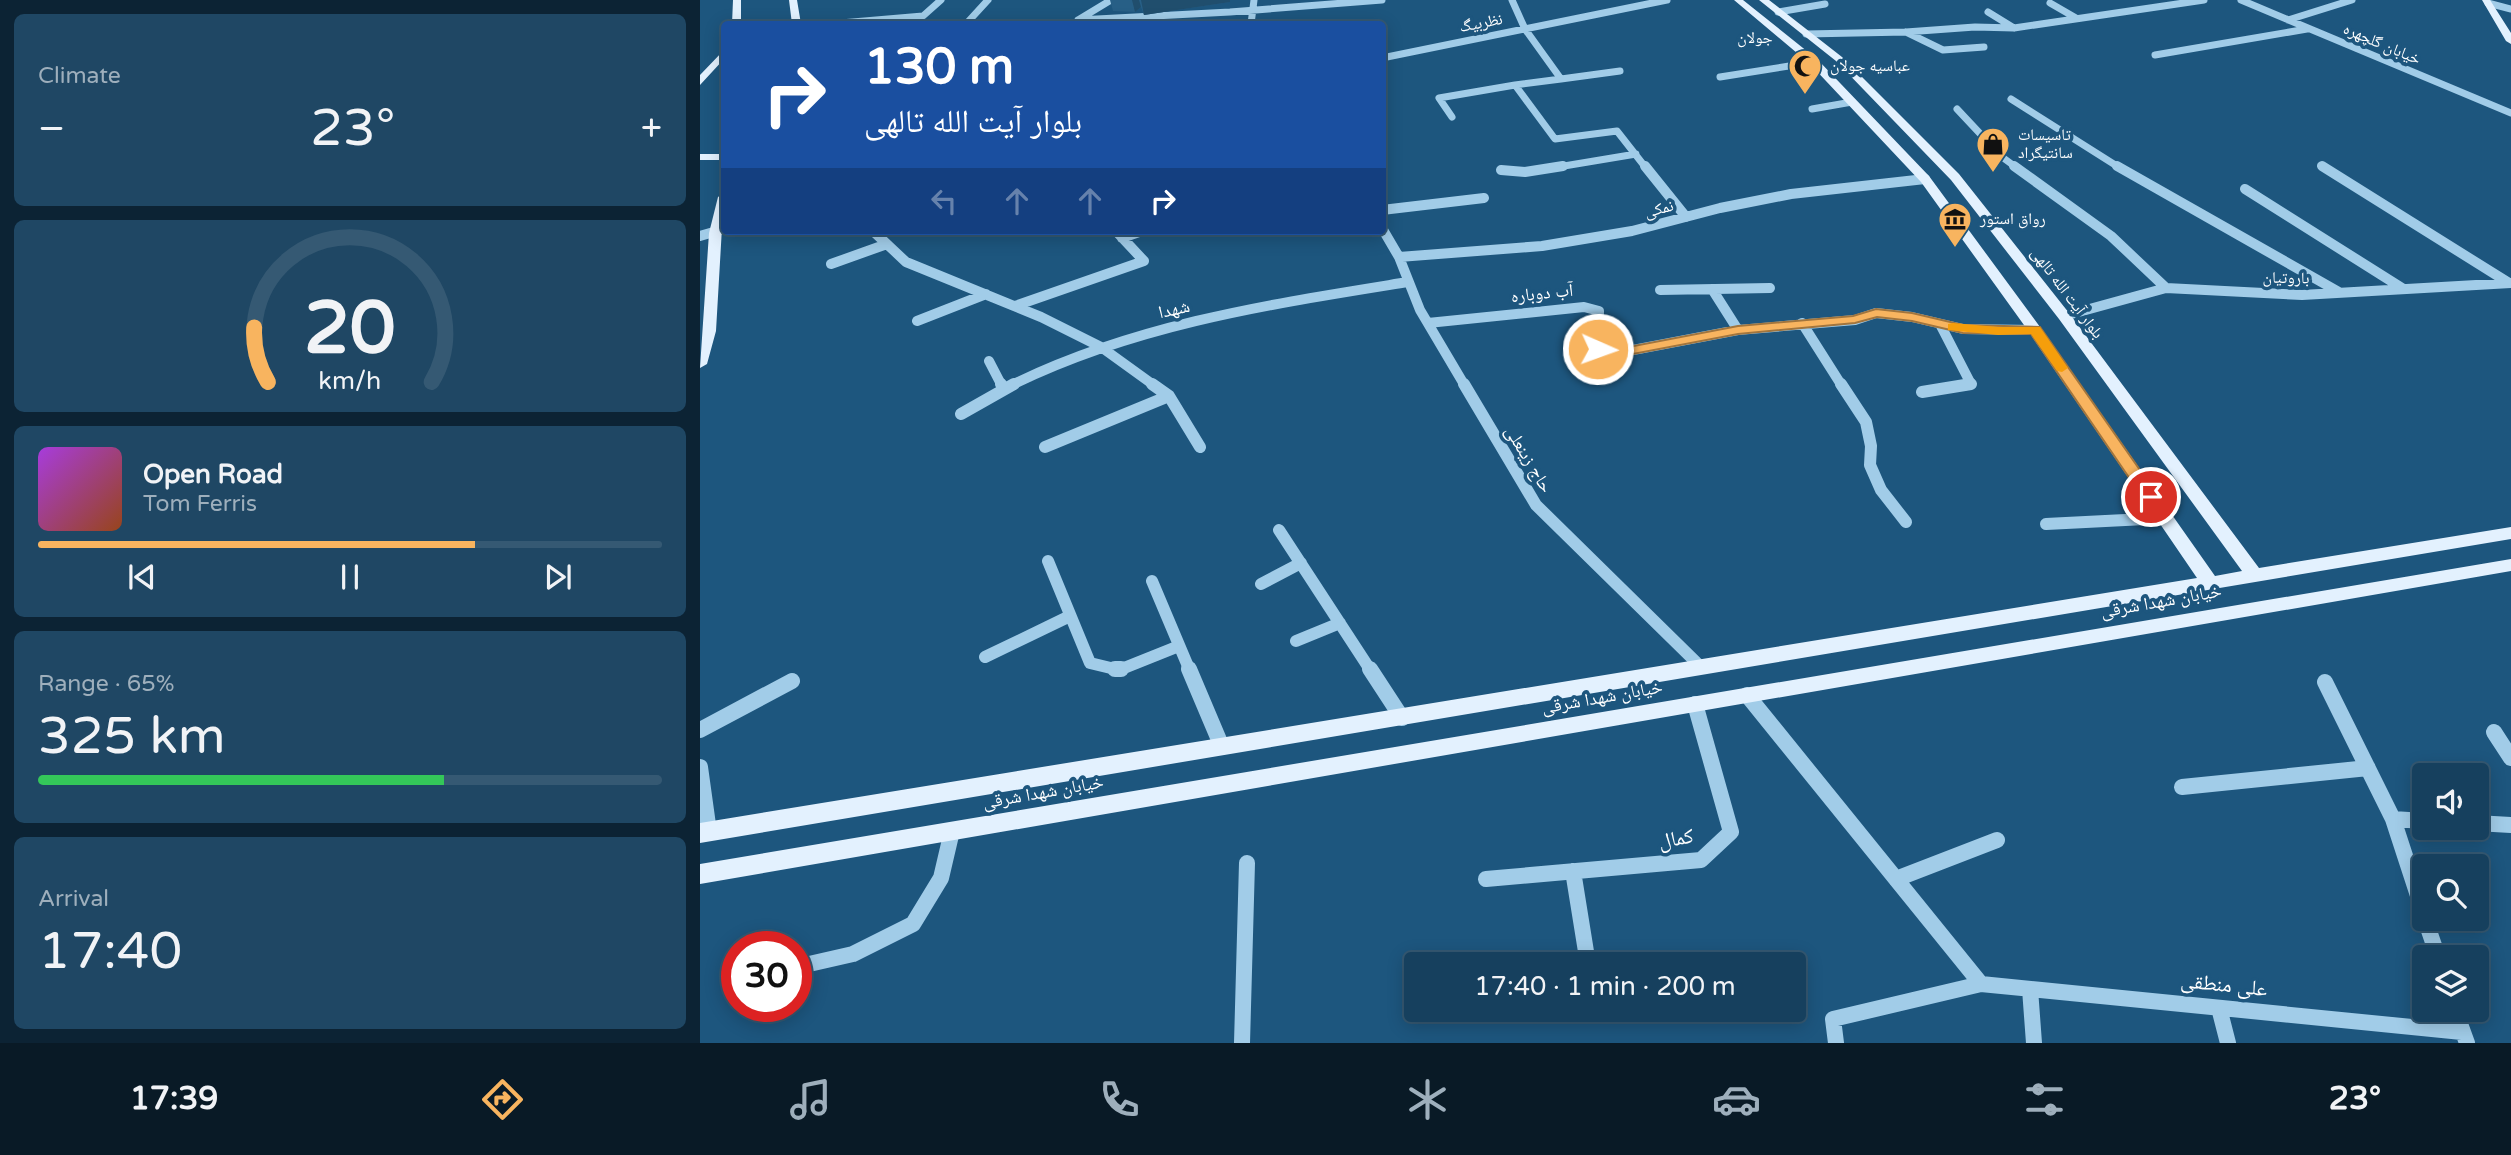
<!DOCTYPE html>
<html lang="en">
<head>
<meta charset="utf-8">
<style>
  :root { --surface:#16405e; --page:#1f4764; --text:#f1f3f6; --muted:#9eafbc; --line:#355973; --accent:#f8b45f }
  body { margin:0; font-family:"Varela Round","Noto Naskh Arabic",sans-serif; background:var(--page); color:var(--text); height:100vh; display:flex; flex-direction:column; font-size:26px; white-space:nowrap }
  * { box-sizing:border-box; margin:0 }
  p { font-size:23px; color:var(--muted) }
  .icon { flex:none; width:38px; height:38px; fill:none; stroke:currentColor; stroke-width:2; stroke-linecap:round; stroke-linejoin:round }
  .map { position:relative; flex:1; overflow:hidden }
  .side { display:flex; flex-direction:column; gap:14px; padding:14px; background:#0c2334; width:700px }
  .side>* { flex:none }
  .hud { position:absolute; left:21px; top:21px; width:665px; height:214px; border-radius:7px; box-shadow:0 4px 18px #0003,0 0 0 2px var(--line); background:#1a4fa0; color:#fff; overflow:hidden }
  .controls { position:absolute; left:1712px; top:763px; display:grid; gap:14px }
  .controls a { display:grid; place-items:center; width:77px; height:77px; border-radius:7px; background:var(--surface); box-shadow:0 4px 18px #0003,0 0 0 2px var(--line); font-size:35px }
  .speed { position:absolute; left:21px; top:931px; display:flex; gap:14px; font-size:35px; font-weight:700; text-align:center }
  .speed>* { display:grid; place-content:center; width:91px; height:91px; border-radius:50%; background:var(--surface); box-shadow:0 4px 18px #0003,0 0 0 2px var(--line); line-height:1 }
  .speed .limit { border:10px solid #d22; background:#fff; color:#111 }
  .pin { position:absolute; display:grid; place-items:center; width:60px; height:60px; color:#fff; margin:-30px; border:4px solid #fff; border-radius:50%; box-shadow:0 2px 7px #0007 }
  .me { position:absolute; width:77px; margin:-38px; rotate:92deg; stroke-linejoin:round; filter:drop-shadow(0 0 5px #0008) }
  .turn { display:flex; align-items:center; gap:24px; height:147px; padding:0 28px; font-size:32px }
  .turn .icon { width:91px; height:91px; stroke-width:2.5 }
  .turn b { display:block; font-size:49px; line-height:60px }
  .lanes { display:flex; align-items:center; height:66px; padding:0 28px; background:#0003; justify-content:center; gap:35px; direction:ltr }
  .lanes .off { opacity:.35 }
  .big { font-size:52px; font-weight:600; line-height:1.1 }
  .side .tile { flex:1; display:flex; flex-direction:column; justify-content:center; gap:10px; min-width:0; padding:0 24px; border-radius:10px; background:var(--page) }
  .side .dial { align-items:center; gap:0 }
  .dial svg { height:182px; overflow:visible; fill:none; stroke:var(--line); stroke-width:7; stroke-linecap:round; text-anchor:middle }
  .dial text { fill:var(--text); stroke:none }
  .song { display:flex; align-items:center; gap:21px }
  .cover { width:84px; height:84px; border-radius:10px; background:linear-gradient(135deg,hsl(280 70% 55%),hsl(20 70% 35%)) }
  .played { height:7px; border-radius:4px; background:linear-gradient(90deg,var(--accent) 70%,var(--line) 70%) }
  .keys { display:flex; justify-content:space-around; direction:ltr }
  .heat { display:flex; justify-content:space-between; align-items:center; font-size:38px; direction:ltr }
  .charge { height:10px; border-radius:5px; background:linear-gradient(90deg,#34c759 65%,var(--line) 0) }
  .trip { position:absolute; left:704px; top:952px; width:402px; height:70px; border-radius:7px; background:var(--surface); box-shadow:0 4px 18px #0003,0 0 0 2px var(--line); font-weight:600; line-height:70px; text-align:center }
  .tab-bar { display:flex; height:112px; justify-content:space-around; align-items:center; background:#091a26; color:var(--muted) }
  .tab-bar .icon { width:49px; height:49px }
  .tab-bar .on { color:var(--accent) }
  .tab-bar b { font-size:32px; color:var(--text) }
  main { display:flex; flex:1; min-height:0 }
  .map>svg:first-child { display:block }
  .lines { fill:none; stroke-linecap:round; stroke-linejoin:round }
  .minor-far3 { stroke:#a1cce8; stroke-width:7 }
  .minor-far2 { stroke:#a1cce8; stroke-width:10 }
  .minor-far1 { stroke:#a1cce8; stroke-width:12 }
  .minor { stroke:#a1cce8; stroke-width:16 }
  .major { fill:#e3f1fe; fill-rule:evenodd }
  .wall { fill:#275f86 }
  .shaded-wall { fill:#204e6d }
  .route { fill:#f8b45f; stroke:#a1753e; stroke-width:2 }
  .slow { fill:#f59e0b }
  .labels { text-anchor:middle; dominant-baseline:central; stroke-width:7; stroke-linejoin:round; paint-order:stroke }
  .far-street-label { font-size:16px; fill:#fff; stroke:#1d567e }
  .far-neighbourhood-label { font-size:16px; fill:#fff; stroke:#1d567e }
  .far-poi-label { font-size:16px; fill:#fff; stroke:#1d567e; text-anchor:start }
  .street-label { font-size:18px; fill:#fff; stroke:#1d567e }
  .near-street-label { font-size:21px; fill:#fff; stroke:#1d567e }
</style>
</head>
<body>
<main>
<section class="side">
<div class="tile"><p>Climate</p>
<div class="heat"><a>−</a><b class="big">23°</b><a>+</a></div>
</div>
<div class="tile dial"><svg viewBox="0 0 100 80">
<path d="M14 69A42 42 0 1 1 86 69"/>
<path d="M14 69A42 42 0 0 1 8 45" stroke="#f8b45f"/>
<text x="50" y="56" font-size="32" font-weight="700">20</text>
<text x="50" y="72" font-size="11">km/h</text>
</svg></div>
<div class="tile">
<div class="song"><i class="cover"></i><div><b>Open Road</b><p>Tom Ferris</p></div></div>
<div class="played"></div>
<div class="keys"><svg class="icon" aria-label="previous" viewBox="0 0 24 24"><path d="M18 5L8 12l10 7zM5 5v14"/></svg><svg class="icon" aria-label="pause" viewBox="0 0 24 24"><path d="M8 5v14M16 5v14"/></svg><svg class="icon" aria-label="next" viewBox="0 0 24 24"><path d="M6 5l10 7-10 7zM19 5v14"/></svg></div>
</div>
<div class="tile"><p>Range · 65%</p><b class="big">325 km</b><div class="charge"></div></div>
<div class="tile"><p>Arrival</p><b class="big">17:40</b></div>
</section>
<div class="map">
<svg width="1811" height="1043" viewBox="0 0 1811 1043">
  <rect width="100%" height="100%" fill="#1d567e"/>
  <g class="lines">
    <!-- minor-far3 -->
    <path class="minor-far3" d="M812,0L825,29L861,79L815,85L855,139L917,131L946,168
      M1541,0L1811,113
      M1350,3L1376,18
      M1788,3L1811,9
      M1078,12L1125,4
      M1288,12L1314,28
      M378,20L530,12L682,0
      M378,20L411,0
      M1588,20L1652,0
      M129,24L223,16L241,0
      M266,24L288,0
      M551,24L554,0
      M1206,32L1243,50L1284,47
      M1106,34L1206,32L1275,27L1314,28L1504,0
      M1455,55L1607,29
      M682,58L967,0
      M1020,77L1114,62
      M861,79L920,71
      M1311,99L1420,168
      M1112,109L1152,102
      M1257,109L1302,157L1317,168
      M752,117L739,98L815,85
      M1622,166L1625,168
      M852,168L936,154"/>
    <!-- minor-far2 -->
    <path class="minor-far2" d="M945,166L986,217
      M1314,166L1411,236L1466,288
      M1417,166L1639,292
      M1622,166L1809,283
      M801,170L825,172L863,166
      M1545,189L1702,288
      M682,210L784,198
      M682,228L699,257L720,310L765,386
      M173,231L206,262L341,317L401,347L455,386
      M0,236L24,229
      M422,238L442,231
      M699,257L842,246L932,231L1020,208L1091,194L1225,179
      M131,264L187,244
      M1012,289L1038,330
      M960,290L1070,288
      M315,306L444,261L416,231
      M1364,316L1466,288L1602,295L1811,283
      M217,321L286,294
      M728,323L884,307L899,311L898,349L912,354L1038,330L1155,320L1176,313L1212,317L1263,329L1335,330
      M1102,323L1142,386
      M1241,326L1271,384L1261,386
      M289,361L302,386
      M310,386C435,324 572,304 708,282"/>
    <!-- minor-far1 -->
    <path class="minor-far1" d="M301,384L303,387
      M452,384L469,396L500,447
      M764,384L836,505L1002,668
      M1141,384L1166,422L1171,446L1170,465L1181,490L1206,522
      M1222,392L1271,384
      M261,414L314,384
      M345,447L469,396
      M1346,524L1465,518
      M579,530L671,671
      M348,561L390,663L419,670L479,646
      M452,581L490,671
      M561,584L601,563
      M596,641L640,623
      M285,657L370,616"/>
    <!-- minor -->
    <path class="minor" d="M415,669H421
      M489,669L522,747
      M670,669L702,718
      M1625,682L1693,819L1724,914
      M1047,695L1281,984
      M0,730L92,681
      M1794,732L1811,758
      M0,767L9,832
      M1482,787L1668,768
      M1693,819L1724,821
      M1776,823L1811,825
      M873,871L888,964
      M786,879L1001,860L1031,832L995,704
      M1196,879L1297,840
      M1725,919L1738,957
      M96,967L153,954L213,924L241,878L252,831
      M1330,989L1334,1043
      M1519,1008L1528,1043
      M894,1010L895,1014
      M1755,1010L1767,1043
      M542,1043L547,863
      M1136,1043L1133,1019L1281,984L1762,1032"/>
    <!-- major -->
    <path class="major" d="M33,0H41V24H32Z
      M89,0H97L101,24H92Z
      M1034,0H1043L1118,60L1229,176L1340,327L1515,576L1542,571L1359,319L1251,180L1136,61L1059,0H1069L1142,57L1259,174L1369,313L1559,568L1811,527V539L0,843V823L1497,578L1329,332L1221,182L1110,64Z
      M1782,0H1790L1811,33V44L1806,41Z
      M24,50V59L0,85V75Z
      M0,154H24V160H0Z
      M24,193L16,331L7,364L0,368L9,233L18,197Z
      M1811,559V571L0,884V864Z"/>
  </g>
  <!-- wall -->
  <path class="wall" d="M410,0H530V2L444,15L441,7L435,12L413,11Z"/>
  <!-- shaded-wall -->
  <path class="shaded-wall" d="M432,0H439L441,7L435,12Z
    M441,0H530V2L444,15Z"/>
  <!-- route -->
  <path class="route" d="M1176,309L1212,313L1263,325L1340,327L1456,493L1458,497L1456,501H1445L1331,334L1263,333L1212,321L1177,317L1155,323L1038,334L912,358L892,349L898,345L913,350L1038,326L1153,316Z"/>
  <!-- slow -->
  <path class="slow" d="M1253,323L1298,327H1340L1368,368L1362,372L1357,371L1331,334L1298,335L1248,330V324Z"/>
  <!-- icons -->
  <defs>
    <symbol id="mosque-pin" viewBox="-11 -11 22 30"><path d="M0 17L-7.5 6A9.5 9.5 0 1 1 7.5 6Z" fill="#f8b45f" stroke="#1d567e"/><path d="M3.5-4.9A6 6 0 1 0 3.5 4.9A5 5 0 1 1 3.5-4.9Z" fill="#111"/></symbol>
    <symbol id="shop-pin" viewBox="-11 -11 22 30"><path d="M0 17L-7.5 6A9.5 9.5 0 1 1 7.5 6Z" fill="#f8b45f" stroke="#1d567e"/><path d="M-5-2.5h2.3a2.7 3.5 0 0 1 5.4 0H5L5.5 6h-11ZM-1.5-2.5h3a1.5 2.3 0 0 0-3 0Z" fill="#111"/></symbol>
    <symbol id="museum-pin" viewBox="-11 -11 22 30"><path d="M0 17L-7.5 6A9.5 9.5 0 1 1 7.5 6Z" fill="#f8b45f" stroke="#1d567e"/><path d="M0-6L6-3V-2H-6V-3ZM-5-1h2V3h-2ZM-1-1h2V3h-2ZM3-1h2V3H3ZM-6 4H6V6H-6Z" fill="#111"/></symbol>
  </defs>
  <g fill-rule="evenodd">
    <use href="#mosque-pin" x="1086" y="47" width="38" height="52"/>
    <use href="#shop-pin" x="1274" y="125" width="38" height="52"/>
    <use href="#museum-pin" x="1236" y="200" width="38" height="52"/>
  </g>
  <g class="labels">
    <!-- far-street labels -->
    <g class="far-street-label">
      <text transform="translate(781 23) rotate(-11)">نظربیگ</text>
      <text transform="translate(1682 44) rotate(23)">خیابان گلچهره</text>
      <text transform="translate(959 209) rotate(-15)">نمکی</text>
      <text transform="translate(1586 278) rotate(1)">باروتیان</text>
      <text transform="translate(1367 293) rotate(53)">بلوار آیت الله تالهی</text>
    </g>
    <!-- far-neighbourhood labels -->
    <g class="far-neighbourhood-label">
      <text x="1055" y="38">جولان</text>
    </g>
    <!-- far-poi labels -->
    <g class="far-poi-label">
      <text x="1130" y="66">عباسیه جولان</text>
      <text x="1318" y="135">تاسیسات<tspan x="1318" dy="18">سانتیگراد</tspan></text>
      <text x="1280" y="219">رواق استور</text>
    </g>
    <!-- street labels -->
    <g class="street-label">
      <text transform="translate(842 293) rotate(-6)">آب دوباره</text>
      <text transform="translate(474 309) rotate(-13)">شهدا</text>
      <text transform="translate(829 459) rotate(59)">حاج زینعلی</text>
      <text transform="translate(1461 601) rotate(-10)">خیابان شهدا شرقی</text>
      <text transform="translate(902 697) rotate(-10)">خیابان شهدا شرقی</text>
      <text transform="translate(343 792) rotate(-10)">خیابان شهدا شرقی</text>
    </g>
    <!-- near-street labels -->
    <g class="near-street-label">
      <text transform="translate(976 839) rotate(-10)">کمال</text>
      <text transform="translate(1524 985) rotate(6)">علی منطقی</text>
    </g>
  </g>
</svg>
<div class="controls">
<a><svg class="icon" aria-label="sound" viewBox="0 0 24 24"><path d="M4 9h4l5-4v14l-5-4H4zM17 9q2 3 0 6"/></svg></a>
<a><svg class="icon" aria-label="search" viewBox="0 0 24 24"><circle cx="10" cy="10" r="6"/><path d="M15 15l6 6"/></svg></a>
<a><svg class="icon" aria-label="layers" viewBox="0 0 24 24"><path d="M12 4l9 5-9 5-9-5zM3 14l9 5 9-5"/></svg></a>
</div>
<div class="speed"><div class="limit">30</div></div>
<div class="pin" style="left:1451px;top:497px;background:#d93025"><svg class="icon" aria-label="arrive" viewBox="0 0 24 24"><path d="M6 21V4h12l-3 4 3 4H6"/></svg></div>
<svg class="me" style="left:898px;top:349px" viewBox="-20 -20 40 40"><circle r="17" fill="#f8b45f" stroke="#fff" stroke-width="3"/><path d="M0-11L8 9 0 5-8 9z" fill="#fff"/></svg>
<div class="trip">17:40 · 1 min · 200 m</div>
<div class="hud">
<div class="turn"><svg class="icon" aria-label="right" viewBox="0 0 24 24"><path d="M7 20v-9h11M14 6l5 5-5 5"/></svg><div><b>130 m</b>بلوار آیت الله تالهی</div></div>
<div class="lanes"><svg class="icon off" aria-label="left" viewBox="0 0 24 24"><path d="M17 20v-9H6M10 6l-5 5 5 5"/></svg><svg class="icon off" aria-label="ahead" viewBox="0 0 24 24"><path d="M12 20V5M6 11l6-6 6 6"/></svg><svg class="icon off" aria-label="ahead" viewBox="0 0 24 24"><path d="M12 20V5M6 11l6-6 6 6"/></svg><svg class="icon" aria-label="right" viewBox="0 0 24 24"><path d="M7 20v-9h11M14 6l5 5-5 5"/></svg></div>
</div>
</div>
</main>
<nav class="tab-bar">
<b>17:39</b>
<svg class="icon on" aria-label="directions" viewBox="0 0 24 24"><path d="M12 3l9 9-9 9-9-9zM9 14v-3h6M13 9l2 2-2 2"/></svg>
<svg class="icon" aria-label="music" viewBox="0 0 24 24"><path d="M9 18V5l10-2v13"/><circle cx="6" cy="18" r="3"/><circle cx="16" cy="16" r="3"/></svg>
<svg class="icon" aria-label="phone" viewBox="0 0 24 24"><path d="M5 4h4l2 5-3 2q2 4 5 5l2-3 5 2v4C11 20 4 13 5 4z"/></svg>
<svg class="icon" aria-label="climate" viewBox="0 0 24 24"><path d="M12 3v18M4 7l16 10M4 17L20 7"/></svg>
<svg class="icon" aria-label="car" viewBox="0 0 24 24"><path d="M5 17H2v-5l4-1 3-4h7l3 4 3 1v5h-3M9 17h6M6 11h13"/><circle cx="7" cy="17" r="2"/><circle cx="17" cy="17" r="2"/></svg>
<svg class="icon" aria-label="filters" viewBox="0 0 24 24"><path d="M4 7h16M4 17h16"/><circle cx="9" cy="7" r="2"/><circle cx="15" cy="17" r="2"/></svg>
<b>23°</b>
</nav>
</body>
</html>
